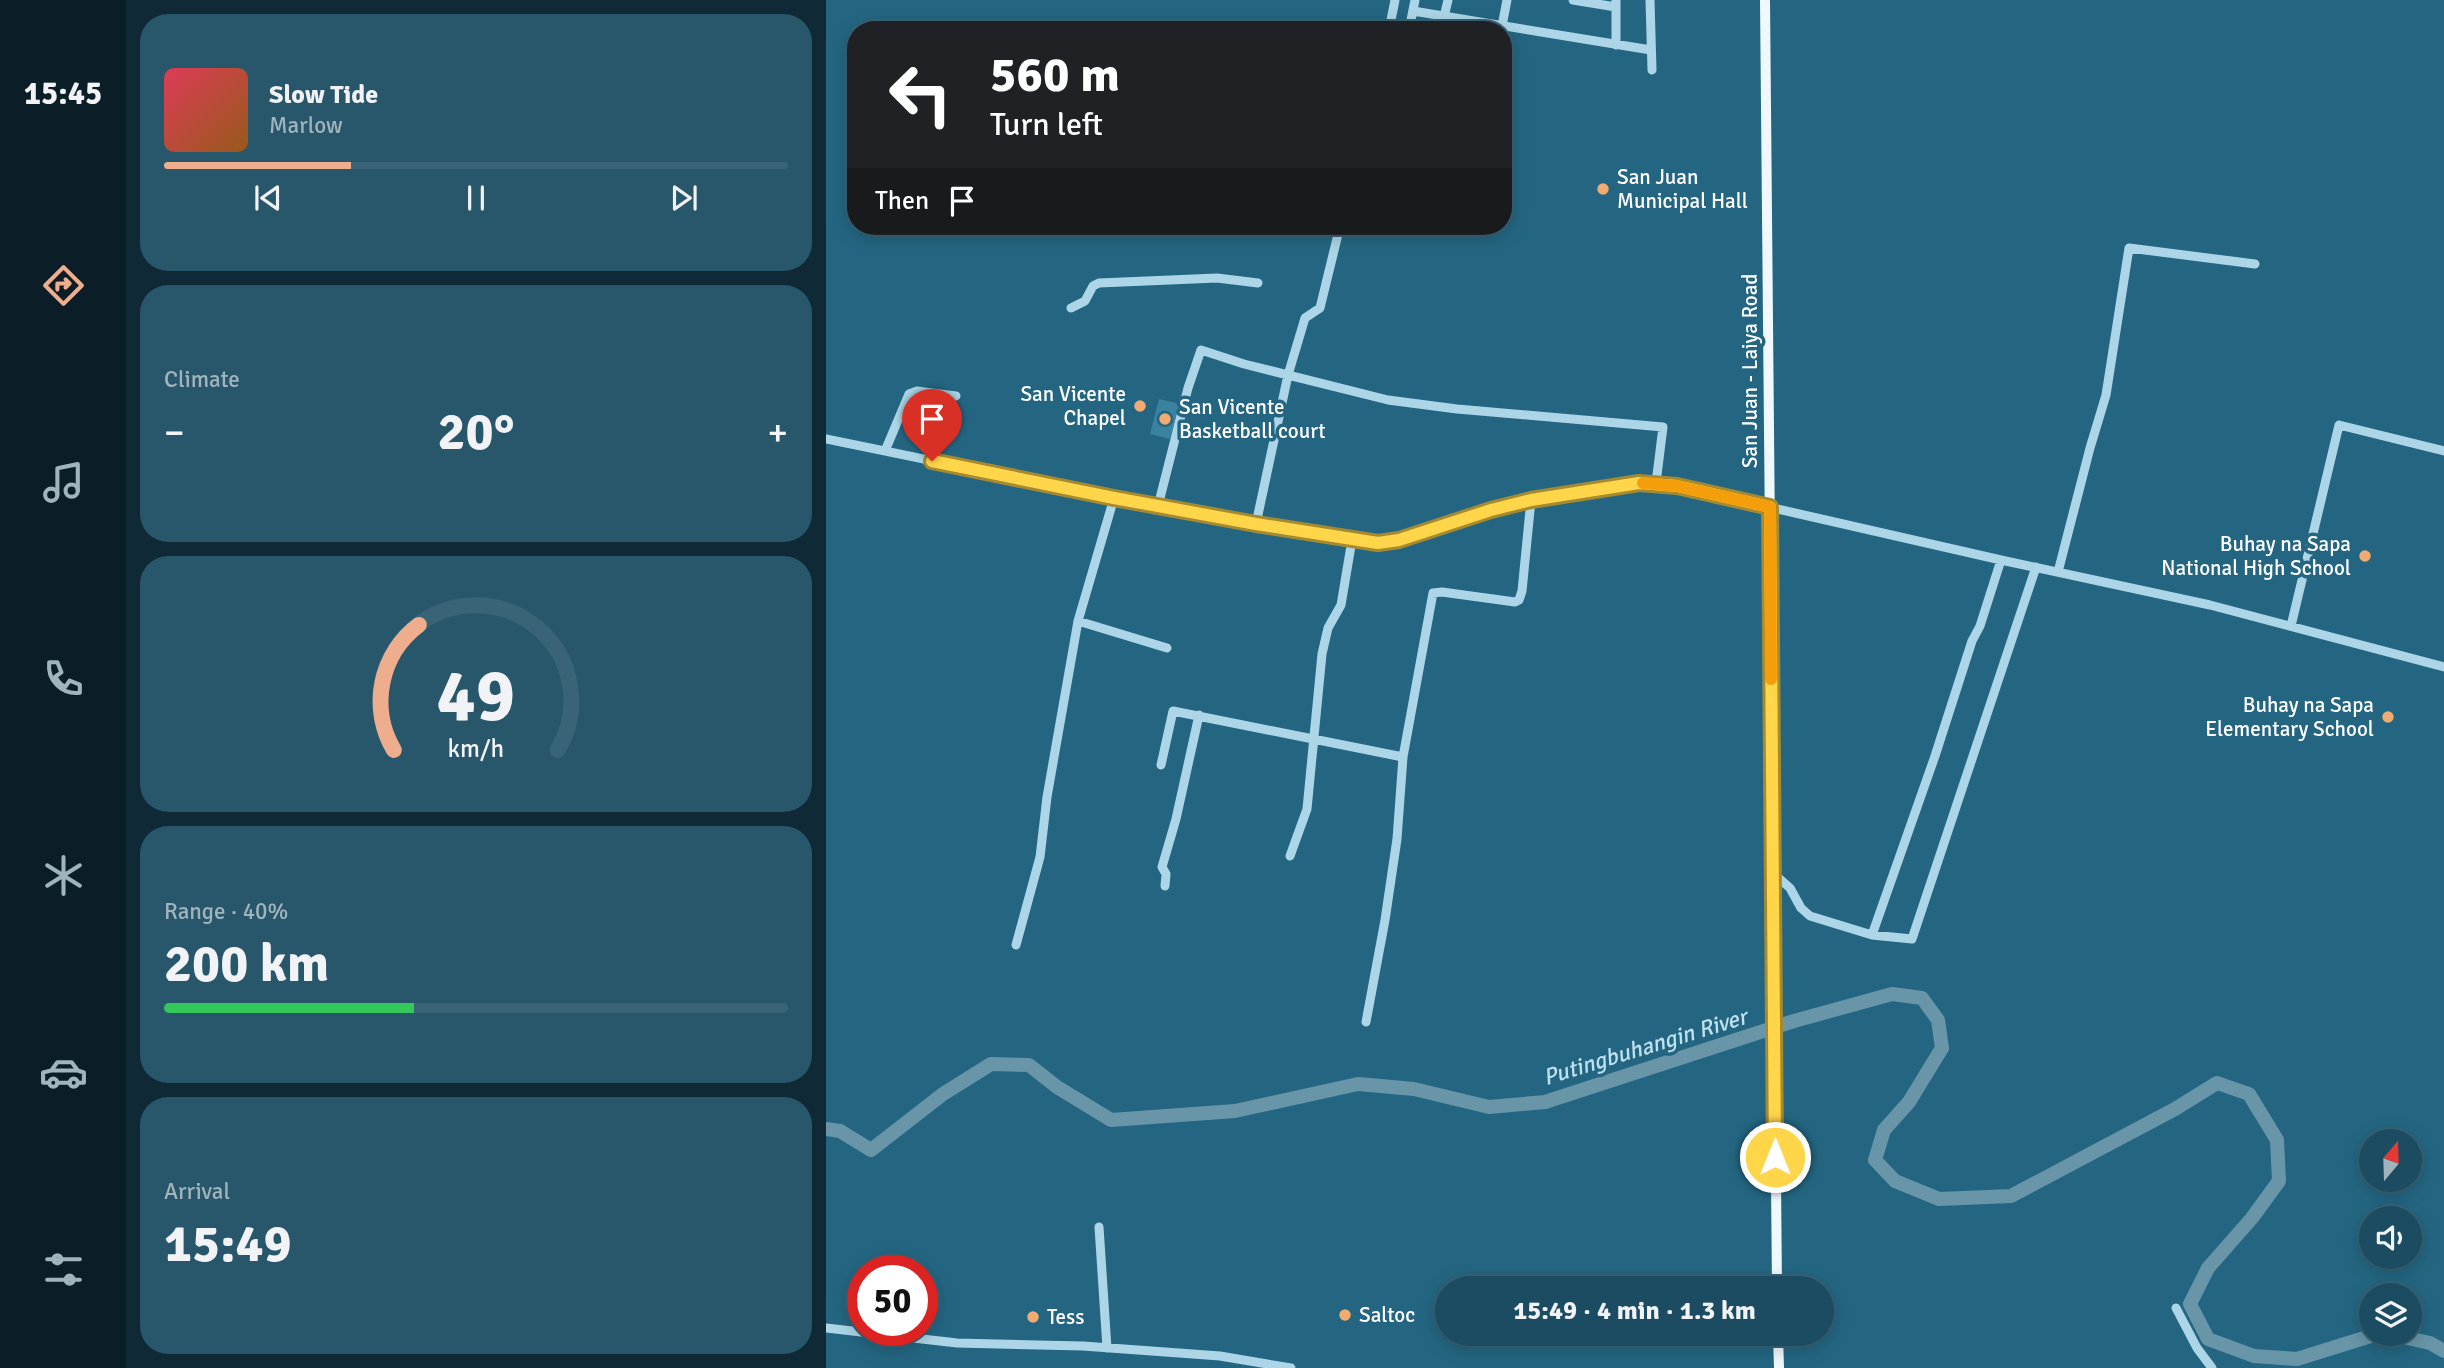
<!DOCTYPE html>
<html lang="en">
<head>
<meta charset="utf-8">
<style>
  :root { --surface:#1b4c62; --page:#28566b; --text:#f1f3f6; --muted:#a0b4be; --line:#396377; --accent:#eead8d }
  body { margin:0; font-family:Signika,sans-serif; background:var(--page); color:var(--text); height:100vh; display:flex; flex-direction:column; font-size:26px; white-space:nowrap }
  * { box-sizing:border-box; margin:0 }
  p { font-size:23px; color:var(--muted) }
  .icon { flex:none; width:38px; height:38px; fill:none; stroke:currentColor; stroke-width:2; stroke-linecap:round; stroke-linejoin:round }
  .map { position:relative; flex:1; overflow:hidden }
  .panel { display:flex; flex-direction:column; gap:14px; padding:14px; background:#0f2a36; width:700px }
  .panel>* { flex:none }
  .top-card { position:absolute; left:21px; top:21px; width:665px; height:214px; border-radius:28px; box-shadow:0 4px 18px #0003,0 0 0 2px var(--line); background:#202124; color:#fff; overflow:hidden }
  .needle { width:46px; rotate:19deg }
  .buttons { position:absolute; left:1533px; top:1129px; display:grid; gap:14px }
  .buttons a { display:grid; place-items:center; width:63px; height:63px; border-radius:50%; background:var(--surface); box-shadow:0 4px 18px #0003,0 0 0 2px var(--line); font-size:35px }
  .speed { position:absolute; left:21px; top:1255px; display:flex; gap:14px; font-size:35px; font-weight:700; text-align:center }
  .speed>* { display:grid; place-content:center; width:91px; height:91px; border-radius:50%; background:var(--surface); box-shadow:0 4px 18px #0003,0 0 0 2px var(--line); line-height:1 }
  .speed .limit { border:10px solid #d22; background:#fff; color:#111 }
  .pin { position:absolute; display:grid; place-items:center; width:60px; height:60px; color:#fff; margin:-72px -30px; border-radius:50% 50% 50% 0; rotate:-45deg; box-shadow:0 0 7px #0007 }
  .pin .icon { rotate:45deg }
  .me { position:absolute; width:77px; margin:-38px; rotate:0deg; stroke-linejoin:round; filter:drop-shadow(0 0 5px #0008) }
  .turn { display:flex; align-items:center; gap:24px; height:147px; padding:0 28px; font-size:32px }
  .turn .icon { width:91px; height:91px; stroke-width:2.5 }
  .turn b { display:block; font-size:49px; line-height:60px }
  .then { display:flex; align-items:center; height:66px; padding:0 28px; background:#0003; gap:14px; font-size:26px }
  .big { font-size:52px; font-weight:700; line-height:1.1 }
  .panel .widget { flex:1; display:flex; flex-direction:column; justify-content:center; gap:10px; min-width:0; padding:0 24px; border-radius:28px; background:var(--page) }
  .panel .dial { align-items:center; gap:0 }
  .dial svg { height:182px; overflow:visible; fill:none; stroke:var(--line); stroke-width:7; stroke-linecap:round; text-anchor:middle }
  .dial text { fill:var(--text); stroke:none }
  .song { display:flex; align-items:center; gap:21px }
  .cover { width:84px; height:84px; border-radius:10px; background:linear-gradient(135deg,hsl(350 70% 55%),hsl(30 70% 35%)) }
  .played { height:7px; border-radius:4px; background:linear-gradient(90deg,var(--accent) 30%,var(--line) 30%) }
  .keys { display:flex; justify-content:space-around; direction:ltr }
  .heat { display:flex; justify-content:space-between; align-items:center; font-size:38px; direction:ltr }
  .charge { height:10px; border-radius:5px; background:linear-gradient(90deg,#34c759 40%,var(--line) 0) }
  .trip { position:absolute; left:609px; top:1276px; width:399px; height:70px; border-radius:35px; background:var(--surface); box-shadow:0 4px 18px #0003,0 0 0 2px var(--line); font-weight:700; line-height:70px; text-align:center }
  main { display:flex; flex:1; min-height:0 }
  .tabs { display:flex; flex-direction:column; width:126px; justify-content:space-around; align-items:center; background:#0b1e27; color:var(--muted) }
  .tabs .icon { width:49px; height:49px }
  .tabs .selected { color:var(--accent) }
  .tabs b { font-size:32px; color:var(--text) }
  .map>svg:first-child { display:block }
  .green { fill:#3982a0 }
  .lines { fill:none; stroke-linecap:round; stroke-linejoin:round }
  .river { stroke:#6895a8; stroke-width:14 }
  .minor { stroke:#acd6e7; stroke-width:9 }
  .major { stroke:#eef8fd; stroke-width:10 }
  .route-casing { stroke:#a68a30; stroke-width:18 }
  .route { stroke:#ffd54a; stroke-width:12 }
  .slow { stroke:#f59e0b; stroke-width:12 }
  .poi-dot { fill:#f1ab70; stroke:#246682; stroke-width:2.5 }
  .labels { text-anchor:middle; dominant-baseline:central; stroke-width:7; stroke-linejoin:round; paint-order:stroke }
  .poi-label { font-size:21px; fill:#fff; stroke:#246682; text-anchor:start }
  .street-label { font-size:21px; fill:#fff; stroke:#246682 }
  .water-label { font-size:23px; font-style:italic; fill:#bce1f0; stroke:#246682 }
</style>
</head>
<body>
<main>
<nav class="tabs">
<b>15:45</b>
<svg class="icon selected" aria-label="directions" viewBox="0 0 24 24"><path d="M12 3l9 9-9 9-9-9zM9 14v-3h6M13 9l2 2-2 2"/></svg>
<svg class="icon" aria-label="music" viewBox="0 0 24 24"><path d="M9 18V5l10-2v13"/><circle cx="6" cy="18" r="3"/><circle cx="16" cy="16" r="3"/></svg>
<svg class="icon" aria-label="phone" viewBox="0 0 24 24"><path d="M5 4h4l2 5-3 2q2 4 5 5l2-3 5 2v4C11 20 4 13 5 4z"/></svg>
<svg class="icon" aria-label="climate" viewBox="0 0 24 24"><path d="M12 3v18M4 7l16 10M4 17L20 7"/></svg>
<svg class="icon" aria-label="car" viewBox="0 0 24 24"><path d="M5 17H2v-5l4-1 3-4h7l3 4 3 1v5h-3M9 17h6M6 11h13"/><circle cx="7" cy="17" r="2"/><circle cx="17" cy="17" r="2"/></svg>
<svg class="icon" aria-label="filters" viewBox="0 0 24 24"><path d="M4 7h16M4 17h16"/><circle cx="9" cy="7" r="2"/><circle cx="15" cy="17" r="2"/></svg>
</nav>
<section class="panel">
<div class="widget">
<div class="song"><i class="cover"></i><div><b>Slow Tide</b><p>Marlow</p></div></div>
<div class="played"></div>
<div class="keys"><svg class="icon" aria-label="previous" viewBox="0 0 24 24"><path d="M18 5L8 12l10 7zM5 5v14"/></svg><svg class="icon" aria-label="pause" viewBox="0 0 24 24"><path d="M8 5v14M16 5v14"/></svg><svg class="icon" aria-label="next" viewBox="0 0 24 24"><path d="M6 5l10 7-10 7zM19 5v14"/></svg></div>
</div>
<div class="widget"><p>Climate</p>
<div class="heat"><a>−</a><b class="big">20°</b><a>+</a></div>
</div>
<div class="widget dial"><svg viewBox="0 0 100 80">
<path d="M14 69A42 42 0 1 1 86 69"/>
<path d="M14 69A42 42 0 0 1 25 14" stroke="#eead8d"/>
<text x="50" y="56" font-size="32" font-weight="700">49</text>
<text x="50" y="72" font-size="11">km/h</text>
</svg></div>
<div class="widget"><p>Range · 40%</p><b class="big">200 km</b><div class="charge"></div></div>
<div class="widget"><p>Arrival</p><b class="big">15:49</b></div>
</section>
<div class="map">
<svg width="1618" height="1368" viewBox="0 0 1618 1368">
  <rect width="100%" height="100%" fill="#246682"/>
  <!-- green -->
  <path class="green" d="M333,399L354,404L344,439L324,434Z"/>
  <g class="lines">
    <!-- river -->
    <path class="river" d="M0,1129L14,1131L45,1150L117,1094L165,1064L203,1065L231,1087L285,1120L409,1111L532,1084L588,1089L663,1107L719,1102L968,1021L1066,994L1096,998L1112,1020L1116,1048L1083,1102L1058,1130L1049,1160L1069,1181L1113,1199L1185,1196L1349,1109L1391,1083L1423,1094L1451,1140L1453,1181L1426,1218L1382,1268L1364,1304L1382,1339L1428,1356L1471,1359L1551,1334
      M1563,1334L1604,1343L1618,1351"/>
    <!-- minor -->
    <path class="minor" d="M747,0L790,7
      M824,0L826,70
      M587,11L825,50
      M618,17L622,0
      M584,25L589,0
      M676,26L681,0
      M563,30L569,0
      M790,45V0
      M245,308L259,301L267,286L273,283L391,278L432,283
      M0,439L288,498L430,524L552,543L573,540L665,510L705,500L813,483L851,486L1175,560L1384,605L1618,667
      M59,451L83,394L91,391L130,396
      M332,506L362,388L375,350L418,364L562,400L631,409L837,427L830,483
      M430,524L462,375L479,318L494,308L514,226
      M1232,572L1264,448L1280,395L1303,248L1429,264
      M252,621L341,648
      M1465,626L1513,425L1618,451
      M335,765L347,711L577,757
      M464,856L481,809L496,654L502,628L515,605L526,540
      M947,873L964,888L975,908L984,916L1046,935L1086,939L1210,567
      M339,886L340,874L336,867L350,819L373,715
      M1046,935L1109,756L1146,641L1154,626L1175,560
      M190,945L214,857L221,797L252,621L288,498
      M540,1022L559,920L571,839L577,757L607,593L616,592L689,602L693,600L696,591L705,500
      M273,1227L281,1348
      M1350,1308L1371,1348L1386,1368
      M0,1328L131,1343L257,1346L394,1356L465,1368"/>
    <!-- major -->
    <path class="major" d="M939,0L951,1288
      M952,1334L953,1368"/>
  </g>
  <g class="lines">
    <defs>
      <path id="route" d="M106,461L288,498L430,524L552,543L573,540L665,510L705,500L813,483L851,486L944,507L949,1157"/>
    </defs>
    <!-- route casing -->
    <use href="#route" class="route-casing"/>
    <!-- route -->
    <use href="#route" class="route"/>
    <!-- slow -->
    <path class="slow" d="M817,483L851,486L944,507L945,679"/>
  </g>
  <!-- markers -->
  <g class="poi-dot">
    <circle cx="777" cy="189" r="7"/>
    <circle cx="314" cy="406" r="7"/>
    <circle cx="339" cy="419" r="7"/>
    <circle cx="1539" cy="556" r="7"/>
    <circle cx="1562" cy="717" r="7"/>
    <circle cx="519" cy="1315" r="7"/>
    <circle cx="207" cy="1317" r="7"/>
  </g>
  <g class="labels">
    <!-- poi labels -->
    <g class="poi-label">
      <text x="791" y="177">San Juan<tspan x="791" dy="24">Municipal Hall</tspan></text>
      <text x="300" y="394" text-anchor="end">San Vicente<tspan x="300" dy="24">Chapel</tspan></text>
      <text x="353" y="407">San Vicente<tspan x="353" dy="24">Basketball court</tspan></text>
      <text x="1525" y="544" text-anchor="end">Buhay na Sapa<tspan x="1525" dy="24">National High School</tspan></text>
      <text x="1548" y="705" text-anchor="end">Buhay na Sapa<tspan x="1548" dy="24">Elementary School</tspan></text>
      <text x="533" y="1315">Saltoc</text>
      <text x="221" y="1317">Tess</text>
    </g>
    <!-- street labels -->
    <g class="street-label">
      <text transform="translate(924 371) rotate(-90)">San Juan - Laiya Road</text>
    </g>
    <!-- water labels -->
    <g class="water-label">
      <text transform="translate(819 1047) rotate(-17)">Putingbuhangin River</text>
    </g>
  </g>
</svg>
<div class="buttons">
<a><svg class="needle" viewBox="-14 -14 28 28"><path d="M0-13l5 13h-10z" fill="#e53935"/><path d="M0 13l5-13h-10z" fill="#a0b4be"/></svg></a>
<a><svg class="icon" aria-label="sound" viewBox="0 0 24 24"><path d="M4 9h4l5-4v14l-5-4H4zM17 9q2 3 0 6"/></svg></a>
<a><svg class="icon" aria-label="layers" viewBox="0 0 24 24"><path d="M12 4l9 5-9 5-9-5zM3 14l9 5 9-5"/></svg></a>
</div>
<div class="speed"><div class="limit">50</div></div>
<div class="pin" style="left:106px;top:461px;background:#d93025"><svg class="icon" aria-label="arrive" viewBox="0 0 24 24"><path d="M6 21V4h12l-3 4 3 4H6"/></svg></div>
<svg class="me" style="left:949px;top:1157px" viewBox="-20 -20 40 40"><circle r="17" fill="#ffd54a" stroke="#fff" stroke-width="3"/><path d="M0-11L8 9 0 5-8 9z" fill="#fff"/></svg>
<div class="trip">15:49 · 4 min · 1.3 km</div>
<div class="top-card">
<div class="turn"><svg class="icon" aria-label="left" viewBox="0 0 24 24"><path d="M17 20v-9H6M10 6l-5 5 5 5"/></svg><div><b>560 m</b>Turn left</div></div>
<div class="then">Then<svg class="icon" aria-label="arrive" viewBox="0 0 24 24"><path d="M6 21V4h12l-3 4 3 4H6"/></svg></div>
</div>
</div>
</main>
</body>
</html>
